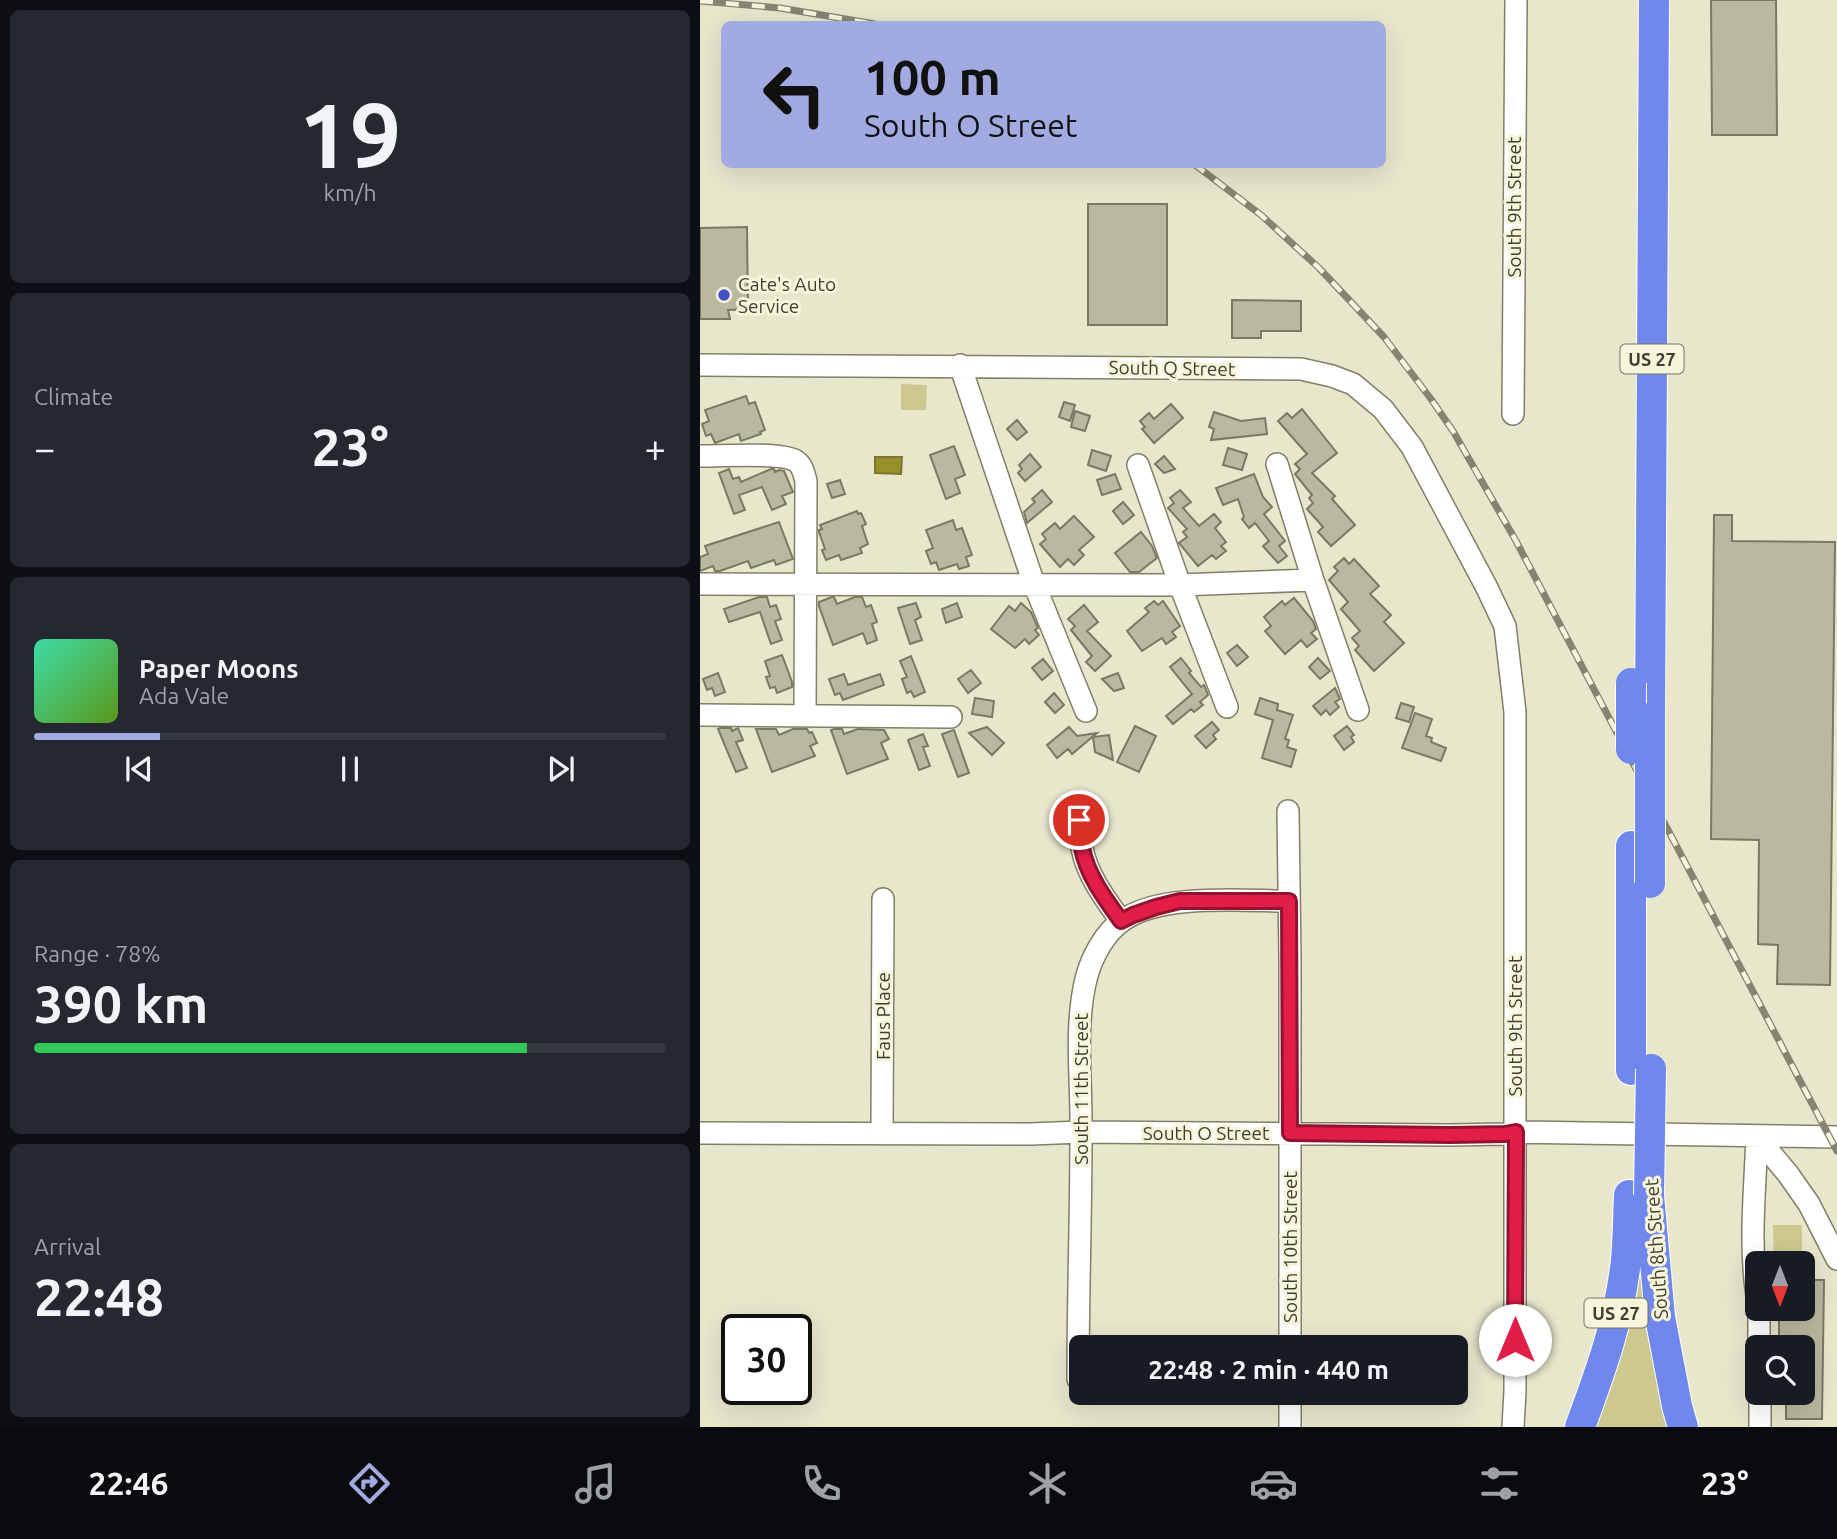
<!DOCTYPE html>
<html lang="en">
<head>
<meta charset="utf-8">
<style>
  :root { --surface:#171b24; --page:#242831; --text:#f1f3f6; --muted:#9ea1a6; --line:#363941; --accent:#a2abe1 }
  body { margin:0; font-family:Ubuntu,sans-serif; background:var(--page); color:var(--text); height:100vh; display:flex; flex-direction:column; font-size:26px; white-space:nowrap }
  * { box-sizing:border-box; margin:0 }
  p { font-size:23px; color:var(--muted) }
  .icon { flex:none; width:38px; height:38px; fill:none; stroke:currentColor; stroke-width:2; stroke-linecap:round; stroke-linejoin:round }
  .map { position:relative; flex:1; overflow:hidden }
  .sheet { display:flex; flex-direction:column; gap:10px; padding:10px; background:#0d0f14; width:700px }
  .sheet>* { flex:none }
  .banner { position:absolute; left:21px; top:21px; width:665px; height:147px; border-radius:10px; box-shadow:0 7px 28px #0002; background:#a2abe1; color:#111; overflow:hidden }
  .needle { width:46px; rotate:180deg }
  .fabs { position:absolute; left:1045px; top:1251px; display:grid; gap:14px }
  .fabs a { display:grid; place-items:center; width:70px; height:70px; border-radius:10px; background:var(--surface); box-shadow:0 7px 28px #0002; font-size:35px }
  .speed { position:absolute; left:21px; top:1314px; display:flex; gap:14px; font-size:35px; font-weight:700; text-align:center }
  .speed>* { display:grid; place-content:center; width:91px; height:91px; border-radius:50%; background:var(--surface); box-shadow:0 7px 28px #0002; line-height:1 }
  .speed .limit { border:4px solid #111; border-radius:10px; background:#fff; color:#111 }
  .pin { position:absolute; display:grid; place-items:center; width:60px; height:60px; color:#fff; margin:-30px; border:4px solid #fff; border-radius:50%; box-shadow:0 2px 7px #0007 }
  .me { position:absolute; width:77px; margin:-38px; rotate:0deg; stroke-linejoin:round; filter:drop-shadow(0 0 5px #0008) }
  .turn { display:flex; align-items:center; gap:24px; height:147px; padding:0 28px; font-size:32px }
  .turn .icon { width:91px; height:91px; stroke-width:2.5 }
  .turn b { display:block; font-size:49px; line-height:60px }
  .big { font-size:52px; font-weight:700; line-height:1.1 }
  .sheet .widget { flex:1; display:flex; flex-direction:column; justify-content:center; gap:10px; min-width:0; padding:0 24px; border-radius:10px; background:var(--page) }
  .sheet .dial { align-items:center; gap:0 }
  .dial b { font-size:91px; line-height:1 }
  .song { display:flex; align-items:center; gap:21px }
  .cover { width:84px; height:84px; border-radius:10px; background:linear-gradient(135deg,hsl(160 70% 55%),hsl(90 70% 35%)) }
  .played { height:7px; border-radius:4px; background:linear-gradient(90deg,var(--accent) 20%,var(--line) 20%) }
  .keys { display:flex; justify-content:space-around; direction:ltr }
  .heat { display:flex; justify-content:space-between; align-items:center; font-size:38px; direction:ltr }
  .charge { height:10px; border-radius:5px; background:linear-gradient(90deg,#34c759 78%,var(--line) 0) }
  .trip { position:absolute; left:369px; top:1335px; width:399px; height:70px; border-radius:10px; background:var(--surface); box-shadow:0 7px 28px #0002; font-weight:700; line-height:70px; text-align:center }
  .tab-bar { display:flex; height:112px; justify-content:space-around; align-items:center; background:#090b0e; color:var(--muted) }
  .tab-bar .icon { width:49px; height:49px }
  .tab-bar .active { color:var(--accent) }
  .tab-bar b { font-size:32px; color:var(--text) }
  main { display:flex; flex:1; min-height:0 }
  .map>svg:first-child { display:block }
  .green { fill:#ccc88f }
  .water { fill:#978f29; stroke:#7c772c; stroke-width:2 }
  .building { fill:#bab99f; stroke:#7a7961; stroke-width:2 }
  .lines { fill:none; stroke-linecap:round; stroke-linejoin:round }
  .minor-casing { stroke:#817f67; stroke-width:24 }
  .highway-casing { stroke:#fff; stroke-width:32 }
  .minor { stroke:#fff; stroke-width:21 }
  .highway { stroke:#7087eb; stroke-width:30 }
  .rail-casing { stroke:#848472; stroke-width:7 }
  .rail { stroke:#f6f4d9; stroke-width:4.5; stroke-dasharray:13; stroke-linecap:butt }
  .highway-bridge-casing { stroke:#fff; stroke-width:32; stroke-linecap:butt }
  .highway-bridge { stroke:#7087eb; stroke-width:30 }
  .route-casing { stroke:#92132f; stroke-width:18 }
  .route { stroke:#e11d48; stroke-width:12 }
  .poi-dot { fill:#4253c7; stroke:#f6f4d9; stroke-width:2.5 }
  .labels { text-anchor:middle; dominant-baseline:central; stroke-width:6; stroke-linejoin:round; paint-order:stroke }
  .shield { fill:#f6f4d9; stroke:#757565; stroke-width:2 }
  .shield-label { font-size:18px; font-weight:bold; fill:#3e3e33 }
  .street-label { font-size:19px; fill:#3e3e33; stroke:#f6f4d9 }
  .poi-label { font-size:19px; fill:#3e3e33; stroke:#f6f4d9; text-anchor:start }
</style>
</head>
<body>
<main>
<section class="sheet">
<div class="widget dial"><b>19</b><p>km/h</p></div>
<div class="widget"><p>Climate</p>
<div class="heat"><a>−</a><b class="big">23°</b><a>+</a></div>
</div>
<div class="widget">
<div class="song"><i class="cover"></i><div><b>Paper Moons</b><p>Ada Vale</p></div></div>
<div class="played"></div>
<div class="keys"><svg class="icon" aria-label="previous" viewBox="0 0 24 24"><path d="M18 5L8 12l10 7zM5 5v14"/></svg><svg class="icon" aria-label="pause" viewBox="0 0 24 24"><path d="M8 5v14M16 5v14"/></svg><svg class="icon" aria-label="next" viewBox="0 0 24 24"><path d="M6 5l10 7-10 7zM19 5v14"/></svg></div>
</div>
<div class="widget"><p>Range · 78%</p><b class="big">390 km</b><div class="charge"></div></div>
<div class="widget"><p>Arrival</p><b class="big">22:48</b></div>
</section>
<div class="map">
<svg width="1137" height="1427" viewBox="0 0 1137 1427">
  <rect width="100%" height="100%" fill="#e8e7cc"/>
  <!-- green -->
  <path class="green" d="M201,384L227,385L226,410H201Z
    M938,1211L973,1427H889Z
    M1073,1225H1102V1263H1074Z"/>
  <!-- water -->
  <path class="water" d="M175,457H202L201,474L175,473Z"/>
  <!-- building -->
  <path class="building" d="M1011,0H1076L1077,135H1012Z
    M388,204H467V325H388Z
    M47,227L48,309L28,310L30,319H0V228Z
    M532,300L601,301V331H561V338H532Z
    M46,396L49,404L55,402L65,430L60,432L61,434L41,441L39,434L15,443L11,434L6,436L2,424L9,421L5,410Z
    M364,402L375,405L370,421L359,417Z
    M471,404L483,418L454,443L442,429L445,427L440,421L449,413L454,419Z
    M602,409L637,453L612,473L635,496L632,499L655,525L631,546L618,532L623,527L607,509L613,503L609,498L612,495L595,474L600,469L595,464L607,454L578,421L587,413L592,418Z
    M375,411L390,416L385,431L371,427Z
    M514,412L541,421L565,418L567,434L511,440L514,429L509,427Z
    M317,420L327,432L317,440L307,429Z
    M254,446L265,475L255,479L260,493L246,499L230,455Z
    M528,448L547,454L542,470L523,465Z
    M392,450L411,456L406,471L388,465Z
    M330,454L341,467L325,481L318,473L322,469L319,465Z
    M464,456L475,469L464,473L455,464Z
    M29,469L33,479L39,477L41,482L71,469H74L75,472L79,470L84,471L93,492L82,496L86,504L72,510L62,487L39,495L45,510L34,514L19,473Z
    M415,474L421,489L402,495L397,480Z
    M554,474L563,497L572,507L564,514L585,541L579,546L587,556L578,563L563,546L569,541L555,523L549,528L542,519L544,517L538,499L523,505L516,488Z
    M140,480L145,494L132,498L127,484Z
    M342,490L352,502L327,523L324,512L335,502L332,499Z
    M480,490L491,502L483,508L499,526L514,514L521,522L515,528L526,542L521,546L526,551L516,559L512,555L498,566L479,543L487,537L483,532L487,529L468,508L474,503L470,498Z
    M423,502L434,515L423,524L413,511Z
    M157,511L158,514L161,513L166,524L162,526L168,544L160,548L162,553L141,560L139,555L126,560L122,550L125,549L119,532V530L122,529L120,525Z
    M1014,515H1032V541L1135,542L1130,985L1077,984L1078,945L1058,944L1059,840L1011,839Z
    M374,516L394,537L379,550L384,555L374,565L368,559L360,567L340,544L346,539L342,534L355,523L360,529Z
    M253,520L256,530L262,528L272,555L266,557L269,566L259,569L257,564L239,570L236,562L231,564L226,551L233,548L226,530Z
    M79,522L93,559L76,565L74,560L51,568L48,561L20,571H15L13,566L0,571V557L8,554L5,546Z
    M441,532L452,546L457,558L439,572H430L415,553Z
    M644,558L649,564L654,559L679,586L670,594L691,615L684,622L704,643L674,671L655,650L659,646L652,638L660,631L641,609L648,602L629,580L638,571L634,567Z
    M59,597H67L70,607L76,605L81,619L75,621L82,640L71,644L60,612L29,622L24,609Z
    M132,597H134L137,604L155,597H162L166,607L171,605L177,622L172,624L177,640L167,644L163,633L133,645L119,606V602Z
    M594,598L613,621L616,629L611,633L617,639L607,647L601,640L585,654L565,631L571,626L564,617L582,601L585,605Z
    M454,601L458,605L463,601L480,626L472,632L476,637L466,644L462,638L442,651L427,631L449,612L445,608Z
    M216,603L221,617L215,620L222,640L210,644L198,608Z
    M257,603L262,617L246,623L242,609Z
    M321,603L331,612L338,628L335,630L339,635L329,644L325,639L315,648L291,629L309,606L315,611Z
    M384,605L398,622L387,631L411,656L395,671L386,662L392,656L371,630L375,626L368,619Z
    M537,645L548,657L537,666L527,653Z
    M82,655L92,682V687L77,693L75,687L70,688L66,677L70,676L65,661Z
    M211,656L225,692L214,697L211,691L207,693L202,679L207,677L200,661Z
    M481,658L491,671L489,673L501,687L504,685L508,695L500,702L503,705L494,712L491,709L473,724L466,716L492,694L470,667Z
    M618,658L630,671L620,679L609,667Z
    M343,659L353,671L342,680L332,668Z
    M271,670L281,683L268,693L258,679Z
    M18,673L25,692L15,696L12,688L7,690L3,679Z
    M418,673L424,688L414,691L402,679Z
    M144,674L148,685L180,674L184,685L143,700L140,693L135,695L129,679Z
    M635,688L640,699L635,702L639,707L630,715L626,710L621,715L613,706Z
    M354,693L364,705L355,713L345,702Z
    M275,698L294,701L292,717L272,714Z
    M560,698L578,704L577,710L593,715L585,739L589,740L587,747L596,750L591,767L562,758L573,720L555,714Z
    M701,703L714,707L709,722L696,718Z
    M715,713L732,719L726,736L732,738L731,742L746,748L741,761L702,748Z
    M512,722L519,730L513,735L516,739L506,748L495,736Z
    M435,726L456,736L439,772L417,762Z
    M647,726L654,735L651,737L654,742L644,750L634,736Z
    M287,727L304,743L292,755L269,733Z
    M369,727L377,736L397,733L372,754L368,749L357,758L347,745Z
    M20,728H31L32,731L38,728L43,740L36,742L47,768L36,772L18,729Z
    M56,729H76L79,735L93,729H107L109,733L112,732L117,743L110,746L115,756L72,772Z
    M134,729H142L144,734L158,729L184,730L189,739L181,743L188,759L147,774L131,730Z
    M254,730L269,773L258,777L242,734Z
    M223,734L228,746L223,747L230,766L219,770L208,740Z
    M409,735L413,760L395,752L393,737Z
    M1102,1280H1124L1122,1419H1086V1393H1102V1348H1079V1309H1102Z"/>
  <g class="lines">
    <defs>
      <path id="minor" d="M0,365L601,369L632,376L653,384L683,409L712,447L786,586L805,626L815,712V1391L813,1427
        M260,365L334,584L386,711
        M813,414L816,0
        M0,456C20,456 82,452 96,461C103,466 104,474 106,481L105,716
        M577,464L613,580L658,710
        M438,465L480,585L527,707
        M0,584L480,585L613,580
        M0,715L251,717
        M588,811L590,959V1348
        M379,820C380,829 380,839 382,848C387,875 405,899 421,921
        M0,1133L331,1134L381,1132L750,1135L805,1134L816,1132L1137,1137
        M182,1133L183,899
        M1057,1137C1055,1189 1049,1244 1057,1296
        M1057,1137L1088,1174L1109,1204L1137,1259
        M1059,1309V1348
        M378,1379C378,1297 381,1215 381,1133C382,1082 374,1029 386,979C391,959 404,933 422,921C459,893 543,901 589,901
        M590,1393V1427
        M1060,1393V1427"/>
      <path id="highway" d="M950,718L954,0
        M931,1070V846
        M949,1195L960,1317L977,1406L983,1427
        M880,1427C900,1373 920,1318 926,1260C928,1239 928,1217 929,1195"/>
    </defs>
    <!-- minor casing -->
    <use href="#minor" class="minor-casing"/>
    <!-- highway casing -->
    <use href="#highway" class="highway-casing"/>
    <!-- minor -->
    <use href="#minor" class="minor"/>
    <!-- highway -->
    <use href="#highway" class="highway"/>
    <defs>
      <path id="rail" d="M0,1L80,8L175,24
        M494,164L561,215L619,268L684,337L731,399L753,431L816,541L1137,1151"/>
    </defs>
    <!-- rail casing -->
    <use href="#rail" class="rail-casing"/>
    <!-- rail -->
    <use href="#rail" class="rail"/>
    <defs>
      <path id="highway-bridge" d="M931,683V749
        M950,718V883
        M949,1195L951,1069"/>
    </defs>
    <!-- highway-bridge casing -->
    <use href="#highway-bridge" class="highway-bridge-casing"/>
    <!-- highway-bridge -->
    <use href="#highway-bridge" class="highway-bridge"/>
  </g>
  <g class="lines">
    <defs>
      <path id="route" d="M379,820C380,829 380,839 382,848C387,875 405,899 421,921L433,915L456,907L480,901H589L590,1133L750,1135L805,1134L816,1132L815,1340"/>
    </defs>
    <!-- route casing -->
    <use href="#route" class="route-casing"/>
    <!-- route -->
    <use href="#route" class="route"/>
  </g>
  <!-- markers -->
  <circle class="poi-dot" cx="24" cy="295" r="7"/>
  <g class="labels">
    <!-- shield labels -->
    <g class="shield">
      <rect x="920.5" y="344.5" width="63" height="29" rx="5"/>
      <rect x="884.5" y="1298.5" width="63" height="29" rx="5"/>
    </g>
    <g class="shield-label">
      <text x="952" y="359">US 27</text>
      <text x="916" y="1313">US 27</text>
    </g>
    <!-- street labels -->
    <g class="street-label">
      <text transform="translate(814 207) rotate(-90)">South 9th Street</text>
      <text transform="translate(472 368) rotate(1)">South Q Street</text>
      <text transform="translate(183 1016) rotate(-90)">Faus Place</text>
      <text transform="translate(815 1026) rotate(-90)">South 9th Street</text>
      <text transform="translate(381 1089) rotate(-90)">South 11th Street</text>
      <text x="506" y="1133">South O Street</text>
      <text transform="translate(590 1247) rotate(-90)">South 10th Street</text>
      <text transform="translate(956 1249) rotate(-94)">South 8th Street</text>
    </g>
    <!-- poi labels -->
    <g class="poi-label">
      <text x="38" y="284">Cate's Auto<tspan x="38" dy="22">Service</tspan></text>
    </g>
  </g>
</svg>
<div class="fabs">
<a><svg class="needle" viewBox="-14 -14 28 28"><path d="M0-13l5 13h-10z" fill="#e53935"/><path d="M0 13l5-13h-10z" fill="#9ea1a6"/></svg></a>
<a><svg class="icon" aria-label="search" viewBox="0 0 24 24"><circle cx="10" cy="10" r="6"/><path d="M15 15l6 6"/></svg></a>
</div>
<div class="speed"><div class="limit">30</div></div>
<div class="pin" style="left:379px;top:820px;background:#d93025"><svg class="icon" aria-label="arrive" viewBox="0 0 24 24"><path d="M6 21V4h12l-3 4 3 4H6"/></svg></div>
<svg class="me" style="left:815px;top:1340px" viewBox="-20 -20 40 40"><circle r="19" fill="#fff"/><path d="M0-13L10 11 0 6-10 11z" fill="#e11d48"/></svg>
<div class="trip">22:48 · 2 min · 440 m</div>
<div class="banner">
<div class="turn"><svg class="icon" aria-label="left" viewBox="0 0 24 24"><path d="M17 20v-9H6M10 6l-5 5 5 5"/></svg><div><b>100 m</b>South O Street</div></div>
</div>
</div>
</main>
<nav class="tab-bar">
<b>22:46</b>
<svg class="icon active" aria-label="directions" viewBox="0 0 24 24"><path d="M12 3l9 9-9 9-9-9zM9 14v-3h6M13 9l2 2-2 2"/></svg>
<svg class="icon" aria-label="music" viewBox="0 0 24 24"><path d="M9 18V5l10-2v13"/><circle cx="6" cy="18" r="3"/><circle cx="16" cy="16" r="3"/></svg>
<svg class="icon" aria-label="phone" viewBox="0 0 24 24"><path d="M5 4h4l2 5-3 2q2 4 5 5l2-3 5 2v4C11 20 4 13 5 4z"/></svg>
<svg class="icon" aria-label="climate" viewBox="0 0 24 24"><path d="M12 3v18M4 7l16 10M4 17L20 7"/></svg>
<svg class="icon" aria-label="car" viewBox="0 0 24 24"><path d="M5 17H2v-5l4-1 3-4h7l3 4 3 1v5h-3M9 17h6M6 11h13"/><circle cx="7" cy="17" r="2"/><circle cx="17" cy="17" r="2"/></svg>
<svg class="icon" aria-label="filters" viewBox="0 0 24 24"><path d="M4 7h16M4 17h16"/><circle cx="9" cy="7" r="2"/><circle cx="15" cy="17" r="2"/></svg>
<b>23°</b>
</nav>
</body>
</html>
